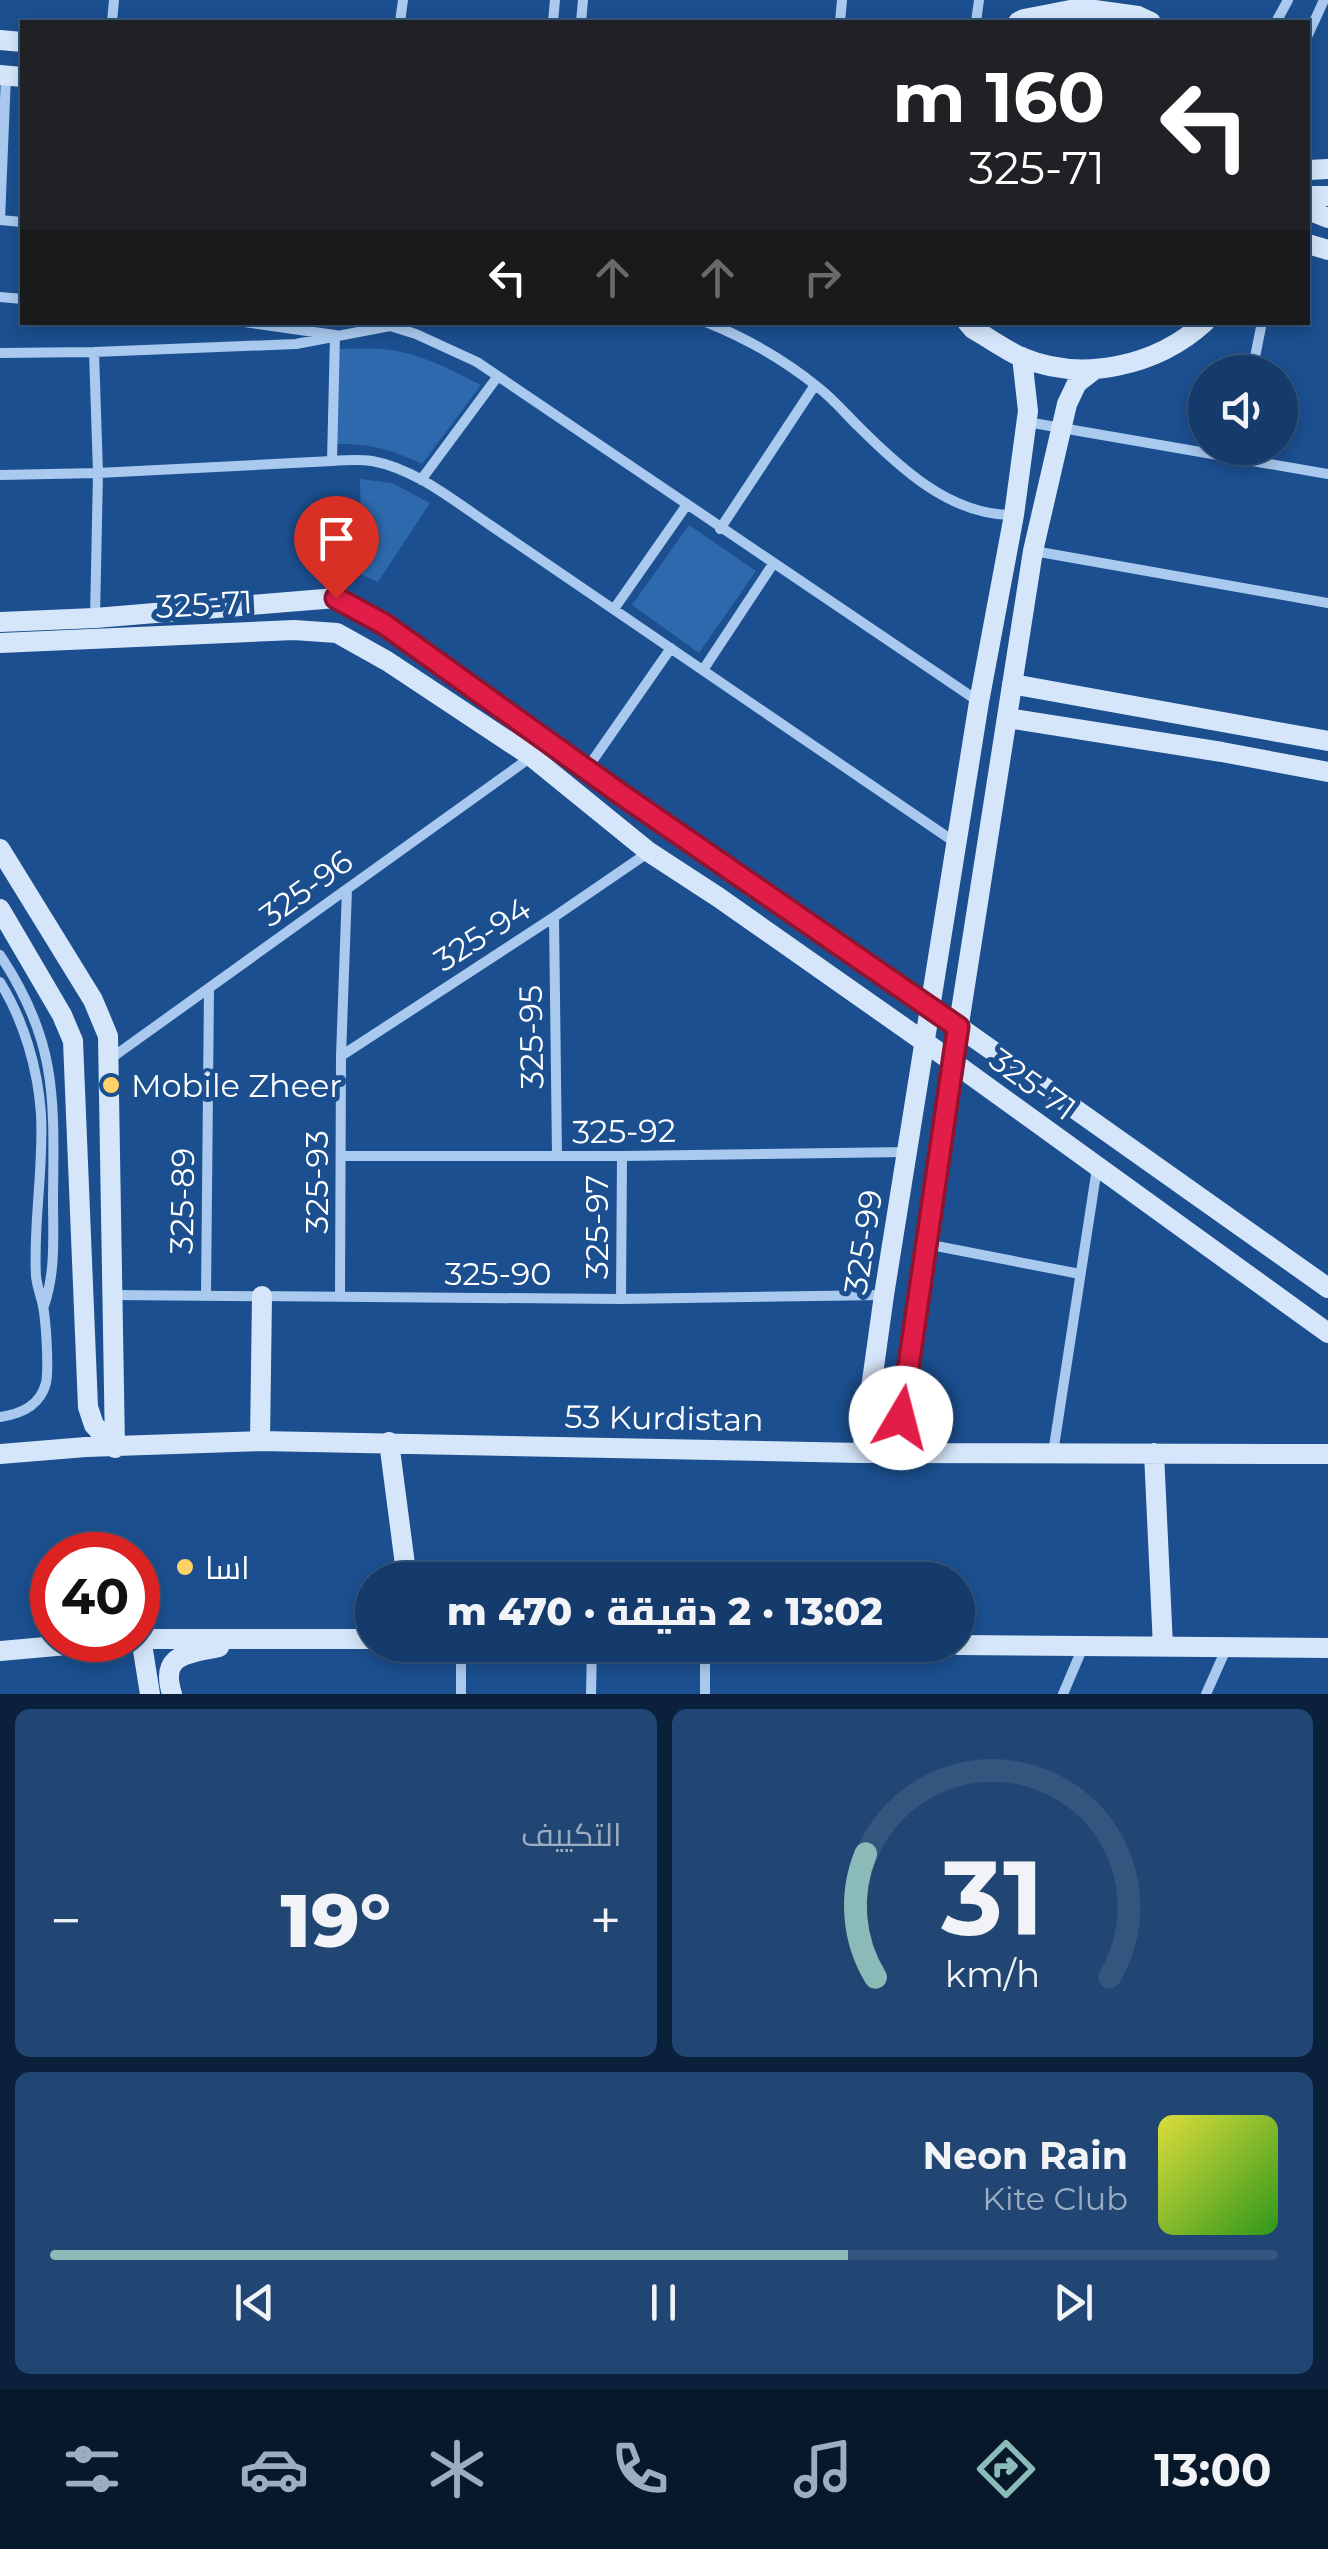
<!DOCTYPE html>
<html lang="ar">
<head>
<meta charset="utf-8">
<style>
  :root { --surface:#143b6b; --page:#214673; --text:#f1f3f6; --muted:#9dadc1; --line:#33557e; --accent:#8bbbb9 }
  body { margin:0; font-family:Montserrat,Cairo,sans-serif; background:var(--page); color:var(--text); direction:rtl; height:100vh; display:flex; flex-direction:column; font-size:38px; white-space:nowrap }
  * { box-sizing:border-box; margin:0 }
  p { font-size:32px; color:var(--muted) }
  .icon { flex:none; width:55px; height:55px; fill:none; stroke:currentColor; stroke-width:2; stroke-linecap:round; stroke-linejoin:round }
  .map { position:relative; height:1694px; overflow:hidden; direction:ltr }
  .side { display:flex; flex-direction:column; gap:15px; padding:15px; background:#0b203b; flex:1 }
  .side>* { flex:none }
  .hud { position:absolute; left:20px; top:20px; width:1290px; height:305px; border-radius:0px; box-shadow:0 5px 15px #0003,0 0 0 2px var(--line); direction:rtl; background:#202124; color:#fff; overflow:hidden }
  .fabs { position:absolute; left:1188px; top:355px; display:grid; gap:20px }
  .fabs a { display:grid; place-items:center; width:110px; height:110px; border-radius:50%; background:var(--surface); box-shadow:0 5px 15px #0003,0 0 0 2px var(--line); font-size:50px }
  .speed { position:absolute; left:30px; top:1532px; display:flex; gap:20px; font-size:50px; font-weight:700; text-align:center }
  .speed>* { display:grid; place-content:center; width:130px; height:130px; border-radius:50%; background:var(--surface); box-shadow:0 5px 15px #0003,0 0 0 2px var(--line); line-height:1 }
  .speed .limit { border:15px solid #d22; background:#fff; color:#111 }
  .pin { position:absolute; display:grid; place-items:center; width:85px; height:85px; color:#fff; margin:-102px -42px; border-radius:50% 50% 50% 0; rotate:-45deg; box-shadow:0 0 10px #0007 }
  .pin .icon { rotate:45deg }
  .me { position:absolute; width:110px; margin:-55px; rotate:8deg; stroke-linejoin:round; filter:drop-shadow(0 0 8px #0008) }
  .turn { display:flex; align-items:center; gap:35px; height:210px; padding:0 40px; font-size:45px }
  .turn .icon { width:130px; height:130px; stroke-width:2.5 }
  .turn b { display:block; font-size:70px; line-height:85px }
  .lanes { display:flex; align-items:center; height:95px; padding:0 40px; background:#0003; justify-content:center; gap:50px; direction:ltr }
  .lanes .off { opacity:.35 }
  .big { font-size:75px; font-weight:800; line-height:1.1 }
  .side .tile { flex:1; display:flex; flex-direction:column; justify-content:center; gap:15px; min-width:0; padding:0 35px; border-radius:15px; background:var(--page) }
  .side .dial { align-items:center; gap:0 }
  .dial svg { height:260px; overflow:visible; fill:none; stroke:var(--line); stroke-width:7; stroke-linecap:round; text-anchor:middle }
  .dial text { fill:var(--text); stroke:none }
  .song { display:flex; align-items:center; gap:30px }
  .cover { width:120px; height:120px; border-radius:15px; background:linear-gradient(135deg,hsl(60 70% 55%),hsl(110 70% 35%)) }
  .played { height:10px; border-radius:5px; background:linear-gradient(90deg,var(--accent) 65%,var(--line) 65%) }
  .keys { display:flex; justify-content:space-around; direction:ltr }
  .heat { display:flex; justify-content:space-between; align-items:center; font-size:55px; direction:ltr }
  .side .tiles { flex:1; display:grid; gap:15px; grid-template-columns:1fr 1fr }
  .tile:last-child { grid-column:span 2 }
  .trip { position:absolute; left:355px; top:1562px; width:620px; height:100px; border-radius:50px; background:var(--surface); box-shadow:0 5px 15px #0003,0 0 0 2px var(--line); font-weight:800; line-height:100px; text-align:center; direction:rtl }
  .menu { display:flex; height:160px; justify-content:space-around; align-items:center; background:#08182b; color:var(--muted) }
  .menu .icon { width:70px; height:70px }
  .menu .active { color:var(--accent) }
  .menu b { font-size:45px; color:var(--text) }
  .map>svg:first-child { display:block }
  .green { fill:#2e69ad }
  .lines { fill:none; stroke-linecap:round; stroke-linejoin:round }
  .street { stroke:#a9c9ee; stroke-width:10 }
  .secondary { stroke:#d6e6fa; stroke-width:20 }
  .route-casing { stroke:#92132f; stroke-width:25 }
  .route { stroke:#e11d48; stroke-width:18 }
  .poi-dot { fill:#ffd166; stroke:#1b4f8f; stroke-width:4 }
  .labels { text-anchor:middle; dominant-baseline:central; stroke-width:10; stroke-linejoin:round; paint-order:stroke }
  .street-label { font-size:32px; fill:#fff; stroke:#1b4f8f }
  .poi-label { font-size:32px; fill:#fff; stroke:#1b4f8f; text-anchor:start }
</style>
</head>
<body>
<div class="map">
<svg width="1328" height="1694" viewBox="0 0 1328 1694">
  <rect width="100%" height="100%" fill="#1b4f8f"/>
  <!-- green -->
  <path class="green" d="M333,349C349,349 366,348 382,349C418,352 450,369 481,385L422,464C390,449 370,443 334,444Z
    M360,479L392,483L430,503L378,582L362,575Z
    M689,525L756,571L699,653L632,605Z"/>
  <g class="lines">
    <!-- street -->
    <path class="street" d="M112,22L114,0
      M400,22L403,0
      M553,22L555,0
      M581,22L583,0
      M840,22L842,0
      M976,22L979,0
      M1276,22L1288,0
      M1308,35L1324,0
      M0,220L6,76
      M0,220L22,222
      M0,297L22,299
      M244,322L335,335L332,461
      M706,322C746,338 786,361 819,388C833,399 845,413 858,426C900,468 951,516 1014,515
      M390,326L416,334L477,362L978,701
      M94,352L98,473L95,618
      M0,353L94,352L296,344L390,326L395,323
      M1252,372L1262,322
      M1027,422L1328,474
      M0,475L98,473L332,461C345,460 359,459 372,461C416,469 454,501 490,525L956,843
      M421,480L498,376
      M720,529L815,385
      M1034,551L1328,603
      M614,609L686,506
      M703,670L773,564
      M586,770L671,648
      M554,917L557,1156
      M0,955C58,1042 54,1099 53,1199C53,1235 56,1271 44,1306
      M0,982C24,1021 38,1069 41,1114C44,1168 33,1222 36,1276C37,1287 41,1296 43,1306C46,1321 49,1369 46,1383C40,1406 21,1414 0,1417
      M341,1056L554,917L649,852
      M110,1059L531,757
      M341,1156H622L908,1152
      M926,1244L1080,1274
      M113,1295L621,1299L884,1295
      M206,1295L209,988
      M340,1297L341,1056L347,889
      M621,1299L622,1156
      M1053,1453L1097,1168
      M705,1645V1694
      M461,1694V1645
      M591,1694L592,1645
      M1063,1694L1083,1647
      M1206,1694L1227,1647"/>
    <!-- secondary -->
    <path class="secondary" d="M1018,22L1024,19L1081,8L1138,16L1151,22
      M0,40L22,42
      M0,75L22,77
      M1308,170L1328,169
      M1308,196H1328
      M1308,210L1328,218
      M1308,244L1328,250
      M967,322L973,329C989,338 1004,349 1021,357C1082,383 1157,366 1205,322
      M0,622L95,618L336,598L383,624L586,770L959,1027L1328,1288
      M0,643L294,630L337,633L387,661L532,757L649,852L718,897L953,1062L1328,1333
      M1012,684L1328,741
      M1007,718L1222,752L1328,772
      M0,849L93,1000L108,1036L115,1448
      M0,909L62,1015L73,1041L88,1407L94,1425L115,1448
      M260,1441L262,1296
      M389,1442L407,1580
      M896,1452L953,1062L1033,551L1067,404L1077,383L1095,369
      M862,1453L884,1295L979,702L1014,515L1028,411L1022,357
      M1154,1453L1163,1647
      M0,1454L86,1447L260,1441L862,1453L1328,1454
      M141,1638L150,1694
      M138,1639H372
      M958,1645L1328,1648
      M0,1651L123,1640
      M172,1694C159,1653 189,1654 219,1647"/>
  </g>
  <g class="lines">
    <defs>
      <path id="route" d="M336,598L384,624L618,792L958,1027L901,1418"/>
    </defs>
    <!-- route casing -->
    <use href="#route" class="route-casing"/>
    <!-- route -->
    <use href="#route" class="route"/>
  </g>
  <!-- markers -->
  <g class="poi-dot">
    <circle cx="111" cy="1085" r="10"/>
    <circle cx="185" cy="1567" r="10"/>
  </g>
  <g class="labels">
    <!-- street labels -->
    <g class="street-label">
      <text transform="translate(204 604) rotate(-3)">325-71</text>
      <text transform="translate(306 888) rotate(-36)">325-96</text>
      <text transform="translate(482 934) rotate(-33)">325-94</text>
      <text transform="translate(531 1037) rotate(-91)">325-95</text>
      <text transform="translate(1033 1084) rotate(36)">325-71</text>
      <text transform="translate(624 1131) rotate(-1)">325-92</text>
      <text transform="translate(316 1182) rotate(-90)">325-93</text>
      <text transform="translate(182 1201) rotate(-89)">325-89</text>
      <text transform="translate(596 1227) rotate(-90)">325-97</text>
      <text transform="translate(863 1242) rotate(-81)">325-99</text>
      <text x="498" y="1273">325-90</text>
      <text transform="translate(664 1418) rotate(1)">53 Kurdistan</text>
    </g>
    <!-- poi labels -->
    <g class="poi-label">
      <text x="131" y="1085">Mobile Zheer</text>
      <text x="205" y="1567">اسا</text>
    </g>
  </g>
</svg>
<div class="fabs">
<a><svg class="icon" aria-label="sound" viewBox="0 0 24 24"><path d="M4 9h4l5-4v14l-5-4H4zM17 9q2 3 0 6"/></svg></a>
</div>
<div class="speed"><div class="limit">40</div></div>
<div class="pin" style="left:336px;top:598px;background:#d93025"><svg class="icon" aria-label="arrive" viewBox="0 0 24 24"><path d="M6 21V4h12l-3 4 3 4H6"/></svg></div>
<svg class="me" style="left:901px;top:1418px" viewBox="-20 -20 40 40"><circle r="19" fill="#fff"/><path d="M0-13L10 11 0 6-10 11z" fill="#e11d48"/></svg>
<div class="trip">13:02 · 2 دقيقة · 470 m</div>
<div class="hud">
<div class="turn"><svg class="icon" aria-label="left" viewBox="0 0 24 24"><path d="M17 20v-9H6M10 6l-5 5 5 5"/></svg><div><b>160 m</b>325-71</div></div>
<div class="lanes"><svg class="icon" aria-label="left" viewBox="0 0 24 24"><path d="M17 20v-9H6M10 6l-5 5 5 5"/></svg><svg class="icon off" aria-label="ahead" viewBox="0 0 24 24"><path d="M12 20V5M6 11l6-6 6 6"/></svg><svg class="icon off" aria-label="ahead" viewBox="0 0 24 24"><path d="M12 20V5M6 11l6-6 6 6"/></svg><svg class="icon off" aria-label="right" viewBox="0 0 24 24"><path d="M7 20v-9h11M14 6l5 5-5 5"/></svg></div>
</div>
</div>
<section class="side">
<div class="tiles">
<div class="tile dial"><svg viewBox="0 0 100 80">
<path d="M14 69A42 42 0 1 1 86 69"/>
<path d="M14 69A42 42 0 0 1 11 31" stroke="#8bbbb9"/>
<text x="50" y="56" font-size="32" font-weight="700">31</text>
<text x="50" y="72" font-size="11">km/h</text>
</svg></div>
<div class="tile"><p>التكييف</p>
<div class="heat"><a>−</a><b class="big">19°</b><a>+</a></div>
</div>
<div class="tile">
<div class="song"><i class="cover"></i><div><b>Neon Rain</b><p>Kite Club</p></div></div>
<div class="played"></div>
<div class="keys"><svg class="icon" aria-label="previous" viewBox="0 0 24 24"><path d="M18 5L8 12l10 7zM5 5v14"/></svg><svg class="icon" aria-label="pause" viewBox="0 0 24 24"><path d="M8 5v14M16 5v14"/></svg><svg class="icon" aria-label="next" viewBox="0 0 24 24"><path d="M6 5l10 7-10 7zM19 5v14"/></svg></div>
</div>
</div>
</section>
<nav class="menu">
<b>13:00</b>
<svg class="icon active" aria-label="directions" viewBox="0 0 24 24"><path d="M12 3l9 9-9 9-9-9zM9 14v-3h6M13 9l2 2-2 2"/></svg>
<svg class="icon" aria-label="music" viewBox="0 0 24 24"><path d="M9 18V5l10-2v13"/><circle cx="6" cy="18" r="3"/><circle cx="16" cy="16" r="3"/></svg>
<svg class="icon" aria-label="phone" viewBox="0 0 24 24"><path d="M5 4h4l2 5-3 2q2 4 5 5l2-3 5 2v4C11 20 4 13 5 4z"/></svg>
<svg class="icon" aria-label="climate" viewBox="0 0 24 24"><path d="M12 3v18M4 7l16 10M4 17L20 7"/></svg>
<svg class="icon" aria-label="car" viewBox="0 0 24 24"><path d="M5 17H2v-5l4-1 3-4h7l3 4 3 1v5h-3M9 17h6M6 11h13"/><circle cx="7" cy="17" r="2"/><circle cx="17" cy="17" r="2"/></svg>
<svg class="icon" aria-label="filters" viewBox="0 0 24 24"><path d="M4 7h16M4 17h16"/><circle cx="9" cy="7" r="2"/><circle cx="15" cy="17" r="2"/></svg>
</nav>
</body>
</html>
